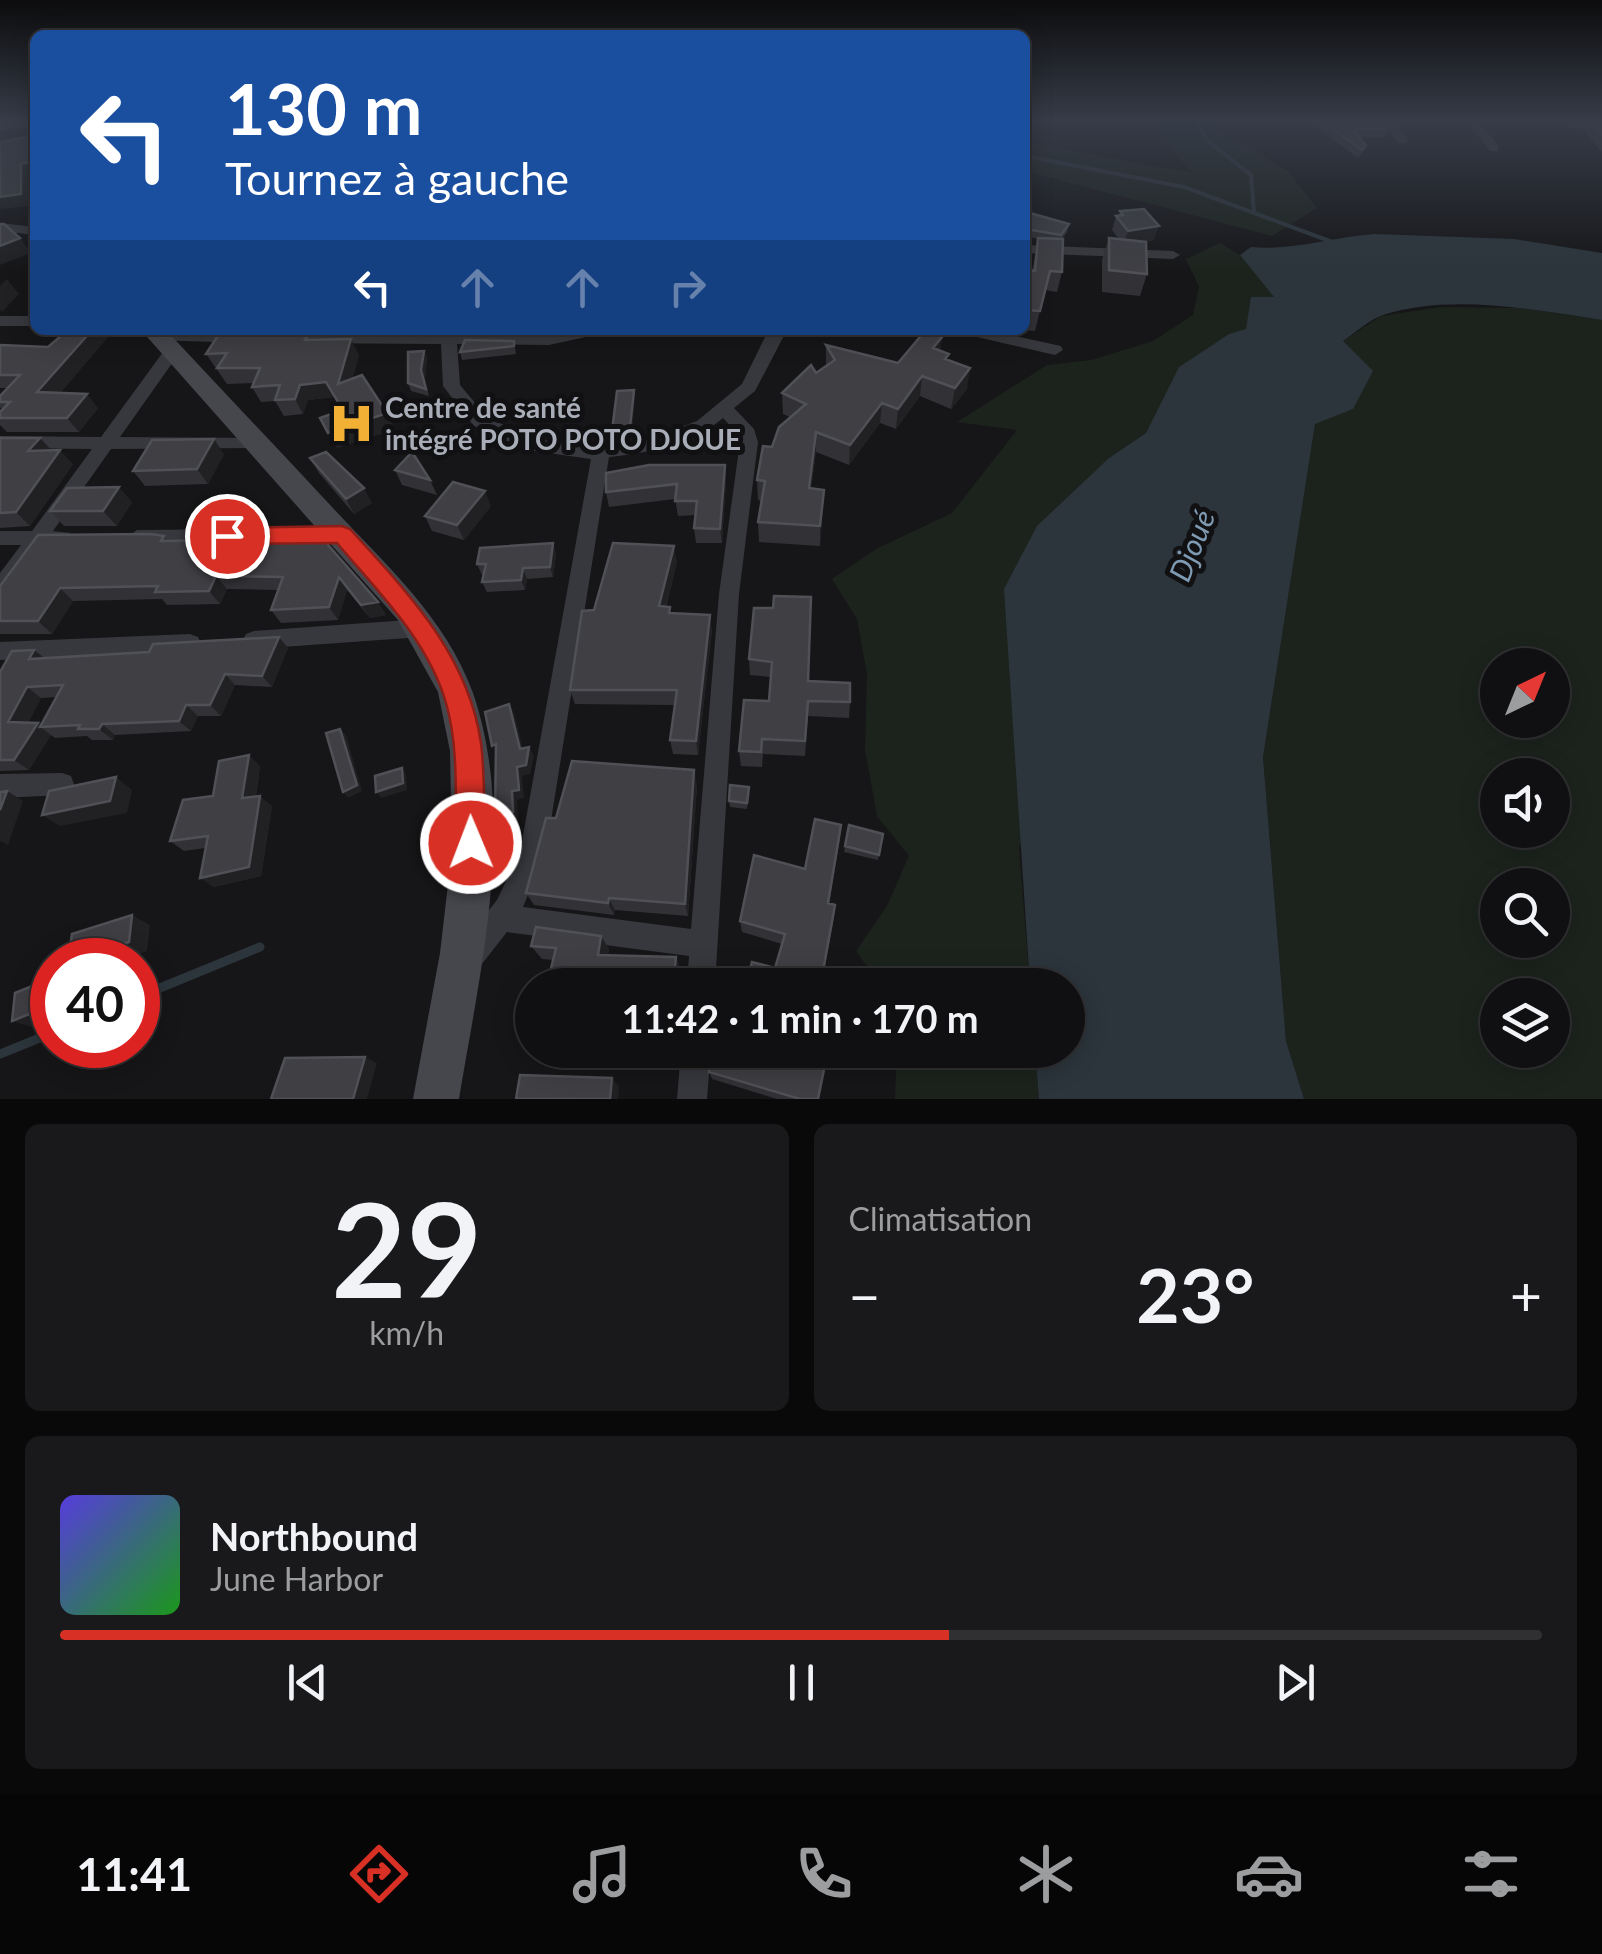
<!DOCTYPE html>
<html lang="fr">
<head>
<meta charset="utf-8">
<style>
  :root { --surface:#101012; --page:#19191b; --text:#f1f3f6; --muted:#9c9d9f; --line:#303032; --accent:#d93025 }
  body { margin:0; font-family:Lato,sans-serif; background:var(--page); color:var(--text); height:100vh; display:flex; flex-direction:column; font-size:38px; white-space:nowrap }
  * { box-sizing:border-box; margin:0 }
  p { font-size:32px; color:var(--muted) }
  .icon { flex:none; width:55px; height:55px; fill:none; stroke:currentColor; stroke-width:2; stroke-linecap:round; stroke-linejoin:round }
  .map { position:relative; height:1099px; overflow:hidden }
  .details { display:flex; flex-direction:column; gap:25px; padding:25px; background:#09090a; flex:1 }
  .details>* { flex:none }
  .top-card { position:absolute; left:30px; top:30px; width:1000px; height:305px; border-radius:15px; box-shadow:0 5px 25px #0003,0 0 0 2px var(--line); background:#1a4fa0; color:#fff; overflow:hidden }
  .needle { width:65px; rotate:43deg }
  .fabs { position:absolute; left:1480px; top:648px; display:grid; gap:20px }
  .fabs a { display:grid; place-items:center; width:90px; height:90px; border-radius:50%; background:var(--surface); box-shadow:0 5px 25px #0003,0 0 0 2px var(--line); font-size:50px }
  .speed { position:absolute; left:30px; top:938px; display:flex; gap:20px; font-size:50px; font-weight:700; text-align:center }
  .speed>* { display:grid; place-content:center; width:130px; height:130px; border-radius:50%; background:var(--surface); box-shadow:0 5px 25px #0003,0 0 0 2px var(--line); line-height:1 }
  .speed .limit { border:15px solid #d22; background:#fff; color:#111 }
  .pin { position:absolute; display:grid; place-items:center; width:85px; height:85px; color:#fff; margin:-42px; border:5px solid #fff; border-radius:50%; box-shadow:0 2px 10px #0007 }
  .me { position:absolute; width:110px; margin:-55px; rotate:359deg; stroke-linejoin:round; filter:drop-shadow(0 0 8px #0008) }
  .turn { display:flex; align-items:center; gap:35px; height:210px; padding:0 30px; font-size:45px }
  .turn .icon { width:130px; height:130px; stroke-width:2.5 }
  .turn b { display:block; font-size:70px; line-height:85px }
  .lanes { display:flex; align-items:center; height:95px; padding:0 30px; background:#0003; justify-content:center; gap:50px; direction:ltr }
  .lanes .off { opacity:.35 }
  .big { font-size:75px; font-weight:700; line-height:1.1 }
  .details .widget { flex:1; display:flex; flex-direction:column; justify-content:center; gap:15px; min-width:0; padding:0 35px; border-radius:15px; background:var(--page) }
  .details .dial { align-items:center; gap:0 }
  .dial b { font-size:130px; line-height:1 }
  .song { display:flex; align-items:center; gap:30px }
  .cover { width:120px; height:120px; border-radius:15px; background:linear-gradient(135deg,hsl(250 70% 55%),hsl(120 70% 35%)) }
  .played { height:10px; border-radius:5px; background:linear-gradient(90deg,var(--accent) 60%,var(--line) 60%) }
  .keys { display:flex; justify-content:space-around; direction:ltr }
  .heat { display:flex; justify-content:space-between; align-items:center; font-size:55px; direction:ltr }
  .details .tiles { flex:1; display:grid; gap:25px; grid-template-columns:1fr 1fr }
  .widget:last-child { grid-column:span 2 }
  .trip { position:absolute; left:515px; top:968px; width:570px; height:100px; border-radius:50px; background:var(--surface); box-shadow:0 5px 25px #0003,0 0 0 2px var(--line); font-weight:700; line-height:100px; text-align:center }
  .tabs { display:flex; height:160px; justify-content:space-around; align-items:center; background:#060607; color:var(--muted) }
  .tabs .icon { width:70px; height:70px }
  .tabs .active { color:var(--accent) }
  .tabs b { font-size:45px; color:var(--text) }
  .map>svg:first-child { display:block }
  .green { fill:#1c231d; fill-rule:evenodd }
  .water { fill:#2c353c }
  .lines { fill:none; stroke-linecap:round; stroke-linejoin:round }
  .stream-far1 { stroke:#2c353c; stroke-width:4 }
  .stream { stroke:#2c353c; stroke-width:9 }
  .street { fill:#37383d; fill-rule:evenodd }
  .secondary { fill:#45474d; fill-rule:evenodd }
  .wall { fill:#323236; fill-rule:evenodd }
  .shaded-wall { fill:#212124 }
  .building { fill:#3f3f44; stroke:#4f5156; stroke-width:2.5 }
  .route { fill:#d93025; stroke:#8d1f18; stroke-width:2.5 }
  .labels { text-anchor:middle; dominant-baseline:central; stroke-width:10; stroke-linejoin:round; paint-order:stroke }
  .poi-label { font-size:28px; font-weight:bold; fill:#a8adb8; stroke:#111113; text-anchor:start }
  .water-label { font-size:30px; font-style:italic; fill:#7f9bb3; stroke:#111113 }
</style>
</head>
<body>
<div class="map">
<svg width="1602" height="1099" viewBox="0 0 1602 1099">
  <rect width="100%" height="100%" fill="#161618"/>
  <!-- green -->
  <path class="green" d="M1157,119H1225L1215,124L1219,131L1288,171L1317,208L1272,236L1025,171V142L1193,173L1158,135Z
    M1220,243L1240,255L1275,297L1246,330L1229,334L1179,367L1146,433L1109,458L1019,849L1030,985H880L856,951L887,906L909,856L877,816L865,750L867,674L857,619L832,579L876,549L952,513L1017,430L957,422L1047,365L1092,360L1153,341L1193,315L1199,287L1186,259Z
    M1440,307L1520,308L1602,320V1099H1304L1286,1041L1263,757L1315,423L1353,409L1343,341L1381,316ZM1498,665H1552V720H1498ZM1498,775H1552V830H1498ZM1498,885H1552V940H1498ZM1498,995H1552V1050H1498Z
    M897,1050H1035L1039,1099H895Z"/>
  <!-- water -->
  <path class="water" d="M1375,234L1514,239L1602,253V320C1534,310 1451,293 1383,315C1369,320 1355,333 1343,341L1373,371L1353,409L1315,424L1263,757L1286,1041L1304,1099H1039L1035,1050H1068V985H1030L1004,589L1037,526L1109,458L1146,433L1179,367L1229,334L1246,329L1251,297H1274L1240,255L1251,247C1293,251 1333,237 1375,234Z"/>
  <g class="lines">
    <!-- stream-far1 -->
    <path class="stream-far1" d="M1195,119L1208,141L1251,175L1254,212
      M1025,156L1184,187L1335,243"/>
    <!-- stream -->
    <path class="stream" d="M138,997L260,947
      M0,1054L52,1033"/>
    <!-- street -->
    <path class="street" d="M1382,119H1394L1408,140L1406,143H1398Z
      M1464,119H1476L1498,145V151H1490Z
      M0,223L35,227V235L0,231Z
      M1025,245L1173,251L1180,255L1173,259L1025,253Z
      M0,316H35V326H0Z
      M574,330H606L604,333L549,345L457,344L460,385L487,417L531,438L585,447L644,441L697,421L742,384L766,335H652L644,330H787L755,391L734,408L754,429L758,442L739,594L715,985H687L689,956L507,932L478,969L468,973L458,969L454,959L458,949L497,900L520,852L591,459L527,450L474,426L443,386L441,344L287,343L279,338L287,333L549,335ZM723,418L739,435L740,442L719,594L691,929L523,907L546,852L609,457C649,453 692,444 723,418Z
      M958,330H988L1061,346L1063,350L1055,355L960,333Z
      M160,332L243,333L251,338L243,343L154,340L152,337Z
      M172,347L180,352L120,437L257,438L266,444L263,448L111,449L53,531L70,533L73,538L70,543L42,545L7,595L0,597V573L21,545H0V531H32L92,449L0,448V436L101,437L166,348Z
      M248,529L258,536L248,543L137,544L127,537L137,530Z
      M422,619L430,622L433,628L430,634L422,637L254,649L246,646L243,640L246,634L254,631Z
      M190,634L198,637L201,643L198,649L190,652L0,660V642Z
      M62,773L71,776L74,784L71,792L62,795L0,798V774Z
      M681,1050H711L707,1099H677Z"/>
    <!-- secondary -->
    <path class="secondary" d="M141,330H166C221,389 277,448 332,507C385,564 446,618 473,693C517,821 480,971 459,1099H413L440,953L452,850L450,751L438,692L398,620Z"/>
  </g>
  <!-- wall -->
  <path class="wall" d="M1305,119H1382L1389,129L1385,137H1359L1362,153L1358,158Z
    M1561,119H1602V152L1582,129L1569,128Z
    M1120,211L1154,240L1143,242L1147,274L1140,296L1102,292V260L1109,238L1119,239L1112,230L1116,216L1119,215Z
    M1025,219L1069,224L1067,232L1062,239V272L1057,292L1045,290L1035,331L1025,330V269L1032,271L1038,239L1025,236Z
    M68,330H114L60,393L98,408L79,432H7L0,425V412L2,410L0,407V396L8,388H0V345L48,347Z
    M476,330H519L518,331Z
    M942,337L940,350L967,389L951,409L920,396L896,429L880,423L849,465L816,452L811,489L824,490L820,546L759,542L758,522L761,501L758,500L757,480L772,447L790,417L783,414L782,393L826,367V345L898,363Z
    M315,340L359,355L352,379L395,429L337,448L342,410L334,397L308,400L303,414L284,416L275,401L261,402L252,387L254,383L227,384L206,354Z
    M514,341L516,354L462,360L460,352Z
    M424,351L427,358L425,378L429,396L411,391L408,383Z
    M0,438H40L51,450L73,464L30,526L0,528Z
    M224,454L208,484L145,486L133,471Z
    M310,458L372,503L354,514L319,473Z
    M725,465L726,480L722,543H696L694,528L695,515L678,516L675,499L609,507L606,492Z
    M395,470L430,480L437,495L402,485Z
    M132,502L117,526H64L50,511Z
    M491,506L464,540L432,531L425,516Z
    M315,530L378,602L386,615L370,618L347,590L338,620L281,623L271,610L278,590L227,589L220,604L167,605L162,599L73,601L52,634H0V586L164,536L168,540H218Z
    M556,554L553,577L527,579L525,590L487,592L482,582L483,575H482L477,564Z
    M677,562L666,607H670L671,613L712,630L698,755L673,754L670,740L675,705L575,704L570,690L594,610Z
    M754,608L808,681L850,702L849,718L808,716L805,756L763,754L762,767L741,766L739,751L769,701L771,677L750,675L749,659Z
    M288,648L272,687L235,685L221,716H198L191,731L115,735L113,740H92L87,736L55,738L51,735L29,770L0,771V672L34,650L45,658ZM56,697L41,725L38,723H28L41,698Z
    M260,766L256,796L272,806L261,876L213,887L205,848L184,851L170,841L213,796Z
    M697,785L688,916L615,910L614,915L534,905L526,893L556,818Z
    M749,787L747,809L730,807L729,801Z
    M883,834L878,860L844,852L845,846Z
    M840,838L829,904L835,905L834,918L824,971L775,968L782,944L742,932L740,921L805,869Z
    M601,936L609,949L608,955L676,957L681,970L542,959L531,946Z
    M540,1050H673L672,1060L623,1061L544,1054Z
    M709,1072L819,1099H777L712,1079Z"/>
  <!-- shaded-wall -->
  <path class="shaded-wall" d="M30,119H35V135L0,142V130Z
    M31,136L35,142V173L29,175V206L0,209V197L21,164Z
    M1159,226L1154,240L1123,245L1128,231Z
    M20,238L31,253L0,265V246Z
    M7,279L19,294L2,312L0,309V286Z
    M92,330H114L49,406L37,392Z
    M942,337L939,358L933,348Z
    M351,339L359,355L346,399L338,384Z
    M424,351L427,358L425,378L429,396L421,370Z
    M970,368L967,389L951,409L955,388Z
    M922,376L920,396L896,429L898,409Z
    M326,382L334,397L308,400L303,414L295,399L300,385Z
    M634,390L635,398L632,434L614,439L612,431Z
    M87,394L98,408L79,432L67,418Z
    M882,403L880,423L849,465L850,445Z
    M387,413L395,429L337,448L328,433Z
    M816,432V452L809,509V488Z
    M40,438L53,452L28,451Z
    M214,439L224,454L208,484L197,469Z
    M60,450L73,464L30,526L16,512Z
    M725,465L726,480L722,543L720,529Z
    M119,487L132,502L117,526L103,511Z
    M364,488L372,503L354,514L346,499Z
    M824,490L823,510L820,546V526Z
    M485,491L491,506L464,540L457,525Z
    M553,543L556,554L553,577L550,567Z
    M674,546L677,562L662,621L659,606Z
    M523,568L527,579L525,590L521,580Z
    M216,576L227,589L220,604L209,591Z
    M339,577L347,590L338,620L329,607Z
    M60,588L73,601L52,634L38,621Z
    M378,602L386,615L370,618L361,605Z
    M710,615L712,630L698,755L696,741Z
    M279,637L288,648L272,687L262,676Z
    M34,650L48,661L29,659Z
    M225,674L235,685L221,716L210,705Z
    M27,687L41,698L23,733L8,722Z
    M509,704L514,713L525,758L520,749Z
    M186,705L198,716L191,731L179,721Z
    M38,723L43,727H40L51,735L29,770L14,760Z
    M102,724L115,735L113,740L99,729Z
    M340,729L346,735L362,791L348,798L343,792Z
    M529,747L534,756L530,774L522,776L524,798L517,800L518,820L500,824L495,816L512,791L517,767Z
    M249,755L260,766L254,808L242,798Z
    M402,768L406,774L407,790L381,798L376,792Z
    M694,770L697,785L688,916L685,904Z
    M116,777L132,790L127,813L60,826L42,815Z
    M7,791L23,801L8,845L0,841V810Z
    M260,796L272,806L261,876L213,887L200,878Z
    M609,898L615,910L614,915L608,903Z
    M132,915L150,925L147,951L136,955V960H118V946Z
    M601,936L609,949L605,968L598,955Z
    M676,957L681,970L679,985H673Z
    M52,1005V1021L35,1028L12,1021Z
    M666,1050H673L672,1060Z
    M365,1057L377,1063L367,1099H353Z
    M612,1078L619,1086L618,1099H610Z"/>
  <!-- building -->
  <path class="building" d="M0,119H30V123L0,130Z
    M1319,119H1382L1389,129H1352L1366,145L1362,150Z
    M1581,119H1602V134L1588,119Z
    M31,136L32,161L21,164V194L0,197V142Z
    M1144,209L1159,226L1128,231L1116,216L1123,215L1120,211Z
    M1030,213L1069,224L1061,235L1025,229V219Z
    M0,224H4L20,238L0,246Z
    M1038,238L1063,239L1062,272L1050,271L1040,311L1025,310V269L1035,271Z
    M1109,238L1146,242L1147,274L1109,270Z
    M68,330H92L37,392L87,394L67,418H0V412L10,402H0V396L20,375H0V345L48,347Z
    M221,331L310,332L305,340L351,339L338,384L362,375L387,413L328,433L320,418L343,410L326,382L300,385L295,399L275,400L280,385L252,387L260,368H217L227,353L206,354Z
    M925,331L942,337L933,348L949,354L945,359L970,368L955,388L922,376L898,409L882,403L850,445L816,432L809,488L824,490L820,526L758,522L765,481L757,480L763,446L772,447L779,427L806,404L782,393L811,365L816,373L835,360L826,345L898,363Z
    M465,340L514,341V346L460,352Z
    M424,351L421,370L426,389L408,383V352Z
    M634,390L630,427L612,431L617,391Z
    M0,438H40L28,451L60,450L16,512L0,513Z
    M214,439L197,469L133,471L152,440Z
    M326,452L364,488L346,499L310,458Z
    M412,452L430,480L395,470Z
    M649,465H725L720,529L694,528L697,501H675L677,484L606,492V473Z
    M453,482L485,491L457,525L425,516Z
    M119,487L103,511H50L67,488Z
    M315,530L378,602L361,605L339,577L329,607L271,610L283,577L216,576L209,591L155,592L158,586L60,588L38,621H0V586L38,535L151,534L164,536L161,541L218,540L222,532Z
    M553,543L550,567L523,568L521,580L482,582L486,564H477L480,548Z
    M613,543L674,546L659,606L670,607L669,613L710,615L696,741L670,740L677,690H570L582,611L594,610Z
    M774,596L811,597L808,681L850,683V702L808,701L805,741L762,739L761,752L739,751L744,700L769,701L772,662L749,659L754,608H773Z
    M279,637L262,676L225,674L210,705H186L179,721L102,724L99,729H78L80,725L40,727L63,685L27,687L8,722L38,723L14,760H0V672L12,651L34,650L29,659L149,652L153,644Z
    M509,704L520,749L529,747L526,765L517,767L519,790L512,791L513,812L495,816L496,744L492,746L485,712Z
    M340,729L357,785L343,792L326,733Z
    M249,755L242,798L260,796L249,867L200,878L208,836L170,841L183,800L213,796L219,761Z
    M572,761L694,770L685,904L609,898L608,903L526,893L546,818H556Z
    M402,768L403,783L376,792L375,776Z
    M116,777L110,801L42,815L49,791Z
    M730,785L749,787L747,803L729,801Z
    M7,791L0,810V792Z
    M815,819L841,825L828,903L835,905L823,971L862,983L861,985H746L752,962L775,968L785,934L740,921L754,855L805,869Z
    M849,825L883,834L879,855L845,846Z
    M132,915L129,942L118,946V960H68L72,934Z
    M536,927L601,936L598,955L676,957L673,985H547L556,948L531,946Z
    M52,978V1005L12,1021L15,993Z
    M598,1050H666L615,1052Z
    M715,1050H828L818,1099H800L709,1072Z
    M365,1057L353,1099H271L285,1058Z
    M520,1075L612,1078L610,1099H516Z"/>
  <!-- sky -->
  <linearGradient id="sky" x2="0" y2="1"><stop stop-color="#0c0c0d"/><stop offset="0.44" stop-color="#363c48"/><stop offset="1" stop-color="#363c48" stop-opacity="0"/></linearGradient>
  <rect width="1602" height="273" fill="url(#sky)"/>
  <!-- route -->
  <path class="route" d="M342,526L350,529C408,593 468,654 481,743C485,775 484,810 485,843L481,853L471,858L460,853L456,843C455,797 459,748 446,703C428,640 378,592 337,543L227,544L216,536L227,528Z"/>
  <!-- icons -->
  <defs>
    <symbol id="hospital-bare" viewBox="-9 -9 18 18"><path d="M-5-5h3v3.5h4V-5h3V5h-3V1.5h-4V5h-3Z" fill="#f2b134" stroke="#111113" stroke-width="2.5" paint-order="stroke"/></symbol>
  </defs>
  <g fill-rule="evenodd">
    <use href="#hospital-bare" x="320" y="392" width="63" height="63"/>
  </g>
  <g class="labels">
    <!-- poi labels -->
    <g class="poi-label">
      <text x="385" y="407">Centre de santé<tspan x="385" dy="32">intégré POTO POTO DJOUE</tspan></text>
    </g>
    <!-- water labels -->
    <g class="water-label">
      <text transform="translate(1191 545) rotate(-68)">Djoué</text>
    </g>
  </g>
</svg>
<div class="fabs">
<a><svg class="needle" viewBox="-14 -14 28 28"><path d="M0-13l5 13h-10z" fill="#e53935"/><path d="M0 13l5-13h-10z" fill="#9c9d9f"/></svg></a>
<a><svg class="icon" aria-label="sound" viewBox="0 0 24 24"><path d="M4 9h4l5-4v14l-5-4H4zM17 9q2 3 0 6"/></svg></a>
<a><svg class="icon" aria-label="search" viewBox="0 0 24 24"><circle cx="10" cy="10" r="6"/><path d="M15 15l6 6"/></svg></a>
<a><svg class="icon" aria-label="layers" viewBox="0 0 24 24"><path d="M12 4l9 5-9 5-9-5zM3 14l9 5 9-5"/></svg></a>
</div>
<div class="speed"><div class="limit">40</div></div>
<div class="pin" style="left:227px;top:536px;background:#d93025"><svg class="icon" aria-label="arrive" viewBox="0 0 24 24"><path d="M6 21V4h12l-3 4 3 4H6"/></svg></div>
<svg class="me" style="left:471px;top:843px" viewBox="-20 -20 40 40"><circle r="17" fill="#d93025" stroke="#fff" stroke-width="3"/><path d="M0-11L8 9 0 5-8 9z" fill="#fff"/></svg>
<div class="trip">11:42 · 1 min · 170 m</div>
<div class="top-card">
<div class="turn"><svg class="icon" aria-label="left" viewBox="0 0 24 24"><path d="M17 20v-9H6M10 6l-5 5 5 5"/></svg><div><b>130 m</b>Tournez à gauche</div></div>
<div class="lanes"><svg class="icon" aria-label="left" viewBox="0 0 24 24"><path d="M17 20v-9H6M10 6l-5 5 5 5"/></svg><svg class="icon off" aria-label="ahead" viewBox="0 0 24 24"><path d="M12 20V5M6 11l6-6 6 6"/></svg><svg class="icon off" aria-label="ahead" viewBox="0 0 24 24"><path d="M12 20V5M6 11l6-6 6 6"/></svg><svg class="icon off" aria-label="right" viewBox="0 0 24 24"><path d="M7 20v-9h11M14 6l5 5-5 5"/></svg></div>
</div>
</div>
<section class="details">
<div class="tiles">
<div class="widget dial"><b>29</b><p>km/h</p></div>
<div class="widget"><p>Climatisation</p>
<div class="heat"><a>−</a><b class="big">23°</b><a>+</a></div>
</div>
<div class="widget">
<div class="song"><i class="cover"></i><div><b>Northbound</b><p>June Harbor</p></div></div>
<div class="played"></div>
<div class="keys"><svg class="icon" aria-label="previous" viewBox="0 0 24 24"><path d="M18 5L8 12l10 7zM5 5v14"/></svg><svg class="icon" aria-label="pause" viewBox="0 0 24 24"><path d="M8 5v14M16 5v14"/></svg><svg class="icon" aria-label="next" viewBox="0 0 24 24"><path d="M6 5l10 7-10 7zM19 5v14"/></svg></div>
</div>
</div>
</section>
<nav class="tabs">
<b>11:41</b>
<svg class="icon active" aria-label="directions" viewBox="0 0 24 24"><path d="M12 3l9 9-9 9-9-9zM9 14v-3h6M13 9l2 2-2 2"/></svg>
<svg class="icon" aria-label="music" viewBox="0 0 24 24"><path d="M9 18V5l10-2v13"/><circle cx="6" cy="18" r="3"/><circle cx="16" cy="16" r="3"/></svg>
<svg class="icon" aria-label="phone" viewBox="0 0 24 24"><path d="M5 4h4l2 5-3 2q2 4 5 5l2-3 5 2v4C11 20 4 13 5 4z"/></svg>
<svg class="icon" aria-label="climate" viewBox="0 0 24 24"><path d="M12 3v18M4 7l16 10M4 17L20 7"/></svg>
<svg class="icon" aria-label="car" viewBox="0 0 24 24"><path d="M5 17H2v-5l4-1 3-4h7l3 4 3 1v5h-3M9 17h6M6 11h13"/><circle cx="7" cy="17" r="2"/><circle cx="17" cy="17" r="2"/></svg>
<svg class="icon" aria-label="filters" viewBox="0 0 24 24"><path d="M4 7h16M4 17h16"/><circle cx="9" cy="7" r="2"/><circle cx="15" cy="17" r="2"/></svg>
</nav>
</body>
</html>
